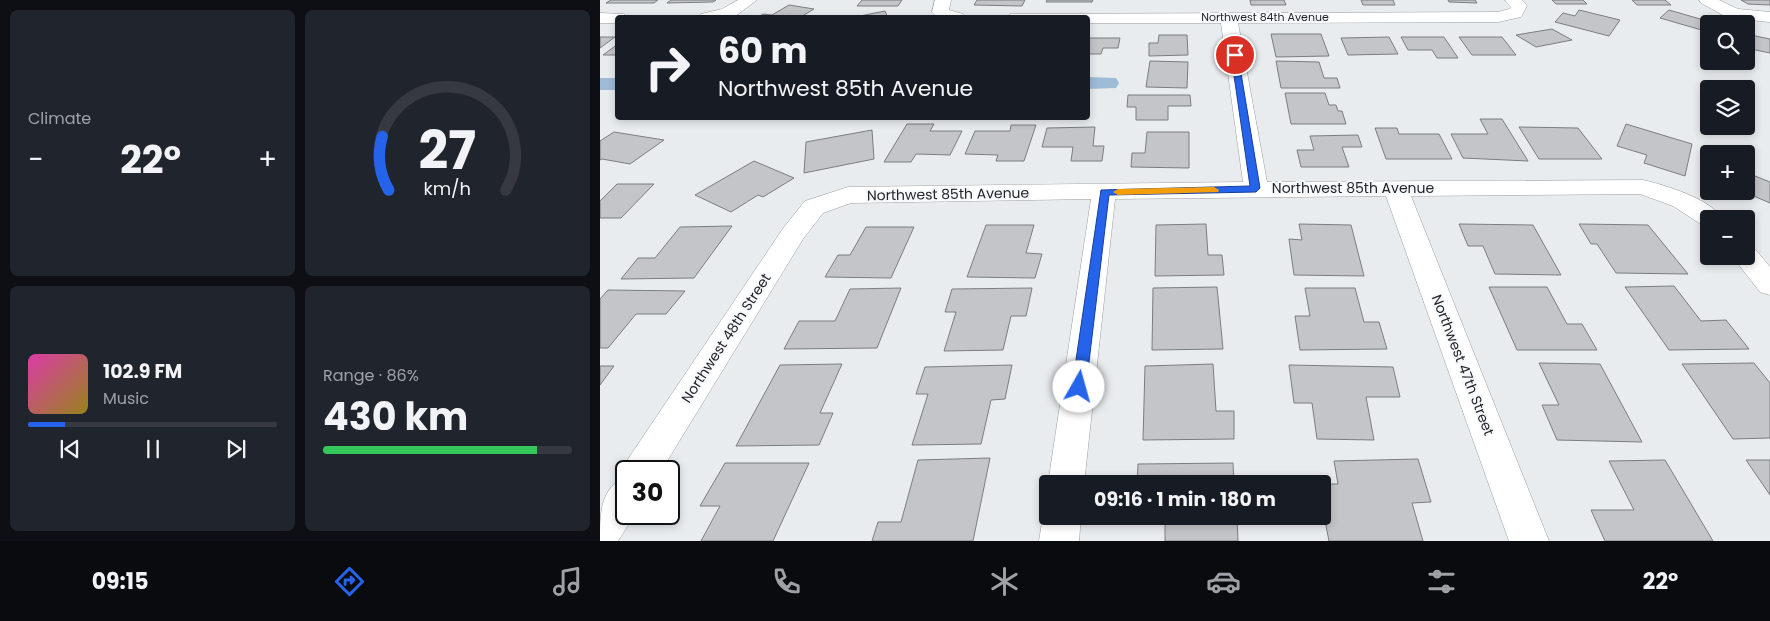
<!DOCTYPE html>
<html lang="en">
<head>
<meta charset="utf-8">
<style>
  :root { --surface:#171b24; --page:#20242c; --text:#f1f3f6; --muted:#9ea1a6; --line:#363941; --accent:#2563eb }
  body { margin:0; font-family:Poppins,sans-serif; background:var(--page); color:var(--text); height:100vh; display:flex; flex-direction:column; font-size:19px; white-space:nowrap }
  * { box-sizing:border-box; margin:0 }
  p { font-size:16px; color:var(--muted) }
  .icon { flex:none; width:28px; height:28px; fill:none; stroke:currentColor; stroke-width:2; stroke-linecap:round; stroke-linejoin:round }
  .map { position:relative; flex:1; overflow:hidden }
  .panel { display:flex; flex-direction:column; gap:10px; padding:10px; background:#0d0f14; width:600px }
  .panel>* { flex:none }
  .banner { position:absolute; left:15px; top:15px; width:475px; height:105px; border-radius:5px; box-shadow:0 2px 8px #0003; background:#171b24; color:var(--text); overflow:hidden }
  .fabs { position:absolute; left:1100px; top:15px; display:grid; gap:10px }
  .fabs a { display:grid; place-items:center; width:55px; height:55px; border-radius:5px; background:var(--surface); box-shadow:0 2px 8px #0003; font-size:25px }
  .speed { position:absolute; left:15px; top:460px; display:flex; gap:10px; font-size:25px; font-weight:700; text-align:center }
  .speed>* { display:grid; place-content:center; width:65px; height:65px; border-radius:50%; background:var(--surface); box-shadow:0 2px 8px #0003; line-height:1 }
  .speed .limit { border:2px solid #111; border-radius:8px; background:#fff; color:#111 }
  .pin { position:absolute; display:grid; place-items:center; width:42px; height:42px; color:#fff; margin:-21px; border:2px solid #fff; border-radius:50%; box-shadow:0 1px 5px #0007 }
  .me { position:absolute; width:55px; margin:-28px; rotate:7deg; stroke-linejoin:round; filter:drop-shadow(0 0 4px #0008) }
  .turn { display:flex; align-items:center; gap:18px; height:105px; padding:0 20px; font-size:22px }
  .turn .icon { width:65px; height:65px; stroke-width:2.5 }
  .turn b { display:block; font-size:35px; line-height:42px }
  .big { font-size:38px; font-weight:700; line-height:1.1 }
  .panel .tile { flex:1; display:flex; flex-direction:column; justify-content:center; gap:8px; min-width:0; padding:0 18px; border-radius:8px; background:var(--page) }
  .panel .dial { align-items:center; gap:0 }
  .dial svg { height:130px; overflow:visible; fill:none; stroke:var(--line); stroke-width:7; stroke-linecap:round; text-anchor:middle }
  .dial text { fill:var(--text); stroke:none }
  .song { display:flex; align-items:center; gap:15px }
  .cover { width:60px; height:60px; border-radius:8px; background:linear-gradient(135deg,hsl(320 70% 55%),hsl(50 70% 35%)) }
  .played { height:5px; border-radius:2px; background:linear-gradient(90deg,var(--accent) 15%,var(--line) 15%) }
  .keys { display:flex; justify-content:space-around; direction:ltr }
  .heat { display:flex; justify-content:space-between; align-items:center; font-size:28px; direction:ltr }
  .charge { height:8px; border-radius:4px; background:linear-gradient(90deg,#34c759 86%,var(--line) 0) }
  .panel .tiles { flex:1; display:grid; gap:10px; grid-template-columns:repeat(2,1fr) }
  .trip { position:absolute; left:439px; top:475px; width:292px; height:50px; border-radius:5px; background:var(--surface); box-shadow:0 2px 8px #0003; font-weight:700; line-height:50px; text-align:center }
  .menu { display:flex; height:80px; justify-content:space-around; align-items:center; background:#090b0e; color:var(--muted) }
  .menu .icon { width:35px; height:35px }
  .menu .current { color:var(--accent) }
  .menu b { font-size:22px; color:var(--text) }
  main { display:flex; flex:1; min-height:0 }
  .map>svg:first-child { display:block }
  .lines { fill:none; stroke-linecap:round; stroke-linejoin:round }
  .canal { fill:#9ebbd7; fill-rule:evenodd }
  .building { fill:#c3c5c8; stroke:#7b7e80 }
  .street-casing { stroke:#9c9ea1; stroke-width:1 }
  .street { fill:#fff; fill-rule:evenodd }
  .route { fill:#2563eb; stroke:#184099 }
  .slow { fill:#f59e0b }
  .labels { text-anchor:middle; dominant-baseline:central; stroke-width:4; stroke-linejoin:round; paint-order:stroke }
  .far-street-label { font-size:11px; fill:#242526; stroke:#f6f9fc }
  .street-label { font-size:14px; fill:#242526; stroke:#f6f9fc }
</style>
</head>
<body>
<main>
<section class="panel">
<div class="tiles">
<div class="tile"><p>Climate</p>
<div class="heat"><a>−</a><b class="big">22°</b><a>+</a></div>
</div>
<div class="tile dial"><svg viewBox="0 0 100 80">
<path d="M14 69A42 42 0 1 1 86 69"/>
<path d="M14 69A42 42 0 0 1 10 36" stroke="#2563eb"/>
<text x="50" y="56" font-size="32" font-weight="700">27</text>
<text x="50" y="72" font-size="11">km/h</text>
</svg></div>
<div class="tile">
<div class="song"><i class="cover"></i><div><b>102.9 FM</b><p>Music</p></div></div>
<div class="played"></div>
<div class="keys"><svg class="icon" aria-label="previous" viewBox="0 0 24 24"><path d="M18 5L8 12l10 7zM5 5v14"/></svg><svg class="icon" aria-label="pause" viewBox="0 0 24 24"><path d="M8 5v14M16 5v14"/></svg><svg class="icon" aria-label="next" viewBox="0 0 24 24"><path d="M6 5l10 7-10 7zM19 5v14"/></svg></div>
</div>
<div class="tile"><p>Range · 86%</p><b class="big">430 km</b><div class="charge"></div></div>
</div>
</section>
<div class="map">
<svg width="1170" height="541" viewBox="0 0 1170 541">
  <rect width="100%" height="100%" fill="#e9ecef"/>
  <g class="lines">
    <!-- canal -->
    <path class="canal" d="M488,77L516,78L519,83L516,88L488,89Z
      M0,78H18V90H0Z"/>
  </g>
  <!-- building -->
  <path class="building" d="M11,0H58L54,3H6Z
    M71,0H116L113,2L67,3Z
    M262,0H302L298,6H257Z
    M377,0H425L422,6L374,5Z
    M447,0H493L492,2H446Z
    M650,0H684L686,5H651Z
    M761,0H793L795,5H763Z
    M848,0H875L877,3L849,2Z
    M952,0H983L987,4H956Z
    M1032,0H1065L1071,5H1037Z
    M1141,0H1170V5L1148,4Z
    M189,5L214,9L199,18H157L163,14L172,15Z
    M979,10L1020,20L1009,36L955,22L963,13L975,16Z
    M1069,10L1114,23L1109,24V28L1105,31L1060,18Z
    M285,11L288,18H250Z
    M952,29L972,40L936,47L916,35Z
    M671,34H721L729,56L676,57Z
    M1146,34L1170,39V53L1146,48Z
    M559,35H587L588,55L549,56V43H558Z
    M0,37H15L0,48Z
    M789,37L798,54L748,55L741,38Z
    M801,37H844L858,58H837L832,50H808Z
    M859,37H902L916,55H872Z
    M488,38H520L518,48H503L501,54H488Z
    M18,44V55H3Z
    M550,61L588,62L587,88L546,87Z
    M676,61L719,62L724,78H737L740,88H681Z
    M685,93H725L729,105H736L738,111H742L746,124H691Z
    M528,95H590L591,106H568V120H536V107H527Z
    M880,119H902L928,161L863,158L851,134H888Z
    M307,124H334L330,131H362L350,155L316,154L311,162H284Z
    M1026,124L1092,144L1085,176L1044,163L1047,155L1017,146Z
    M411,125H436L424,161H396L398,155L365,154L375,131H410Z
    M495,127L493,146H504L502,161H471L473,147H442L447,128Z
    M919,127L978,128L1002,159H939Z
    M775,128H797L799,134H839L852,159H786Z
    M272,130L274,159L204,173L206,142Z
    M14,132L64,140L30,164L2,159L0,160V141Z
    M547,132H589V168L531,167L532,153H545Z
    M758,135L762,147H742L749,167H701L697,150H714L710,136Z
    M154,161L194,178L163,197L158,195L131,212L95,195Z
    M1146,164L1155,168L1150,174L1170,182V203L1142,191H1146Z
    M17,184H54L21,218H0V201Z
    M606,224L608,255H622L624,275L555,276L556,225Z
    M699,224L751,225L764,276L694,275L689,239L702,240Z
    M859,224L933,225L961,275L895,274L883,246H868Z
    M979,224L1048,225L1088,274L1016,273L997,244H991Z
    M386,225H434L426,253L442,254L435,278L367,277Z
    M132,226L94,278L21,279L38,258H55L80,227Z
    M266,227H314L291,278L225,277L238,255H250Z
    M1074,286L1101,321L1126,320L1149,349L1069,350L1025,287Z
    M617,287L623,349L552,350L553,288Z
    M889,287H947L967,324H982L997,350H917Z
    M301,288L277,348L184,349L199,321H235L250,289Z
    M432,288L426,316H411L403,350L344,351L356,312H345L352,289Z
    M705,288H755L764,322H779L787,349L700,350L695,316H710Z
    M8,290L85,291L66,314H36L8,348H0V299Z
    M939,363L1000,364L1042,442L957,440L942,405H959Z
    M1154,363L1170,383V438L1133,439L1082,364Z
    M242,364L220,413H233L219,445L136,446L180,365Z
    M613,364L616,411H634V439L543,440L545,366Z
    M412,365L405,399L391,400L381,444L312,445L328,394H316L325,367Z
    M689,365L793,367L800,397H766L774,440L717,439L712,403H694Z
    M0,366H14L0,385Z
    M390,458L373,541H272L278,522H301L318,460Z
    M818,459L831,502L812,503L823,541H729L722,506V484H738L734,461Z
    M1065,460L1113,541H1005L991,510H1034L1009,461Z
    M1146,460H1170V495Z
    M125,463H209L173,541H101L120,506H100Z
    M633,463L634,484H537L538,464Z
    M565,516H637L638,541H565Z"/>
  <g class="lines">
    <defs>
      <path id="street" d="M138,0H157L134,17L99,18L101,14L122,9Z
        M335,0H351L349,10L363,14L365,18C355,18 338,21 332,12Z
        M905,0H922L927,6L921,17L898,22L638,23L667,182L1043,180C1065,185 1111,199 1123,219H1109V227L1102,225L1073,206L1040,194L811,196L949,541H909L786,196L515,199L484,484H448L491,199L251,203L223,213L203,239L61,471H26V514H35L18,541H0C0,513 0,489 25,477L23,471L28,459L184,227L205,201L248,187L643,182L621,23H488V18H408L410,14L898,12L909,9L911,7Z
        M1099,0H1119L1138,9L1170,12V22L1128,18L1101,3Z
        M0,13L24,14L26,18H18V23H0Z
        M1146,247L1155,249L1170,267V295L1160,292L1132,256H1146Z
        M448,505V516H481L479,541H439L443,516Z"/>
    </defs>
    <!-- street casing -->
    <use href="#street" class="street-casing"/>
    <!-- street -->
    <use href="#street" class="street"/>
  </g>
  <!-- route -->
  <path class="route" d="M635,53L638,55L660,188L656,192L509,195L486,387L484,391L479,392L474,391L472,387L501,190L650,186L631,55Z"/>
  <!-- slow -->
  <path class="slow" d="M614,187L619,190L618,192L518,195L513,192L518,189Z"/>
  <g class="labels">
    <!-- far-street labels -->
    <g class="far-street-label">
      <text x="665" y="17">Northwest 84th Avenue</text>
    </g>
    <!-- street labels -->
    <g class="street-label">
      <text x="753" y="188">Northwest 85th Avenue</text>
      <text transform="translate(348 194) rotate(-1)">Northwest 85th Avenue</text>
      <text transform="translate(126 338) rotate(-57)">Northwest 48th Street</text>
      <text transform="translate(863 365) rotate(69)">Northwest 47th Street</text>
    </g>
  </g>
</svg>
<div class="fabs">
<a><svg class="icon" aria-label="search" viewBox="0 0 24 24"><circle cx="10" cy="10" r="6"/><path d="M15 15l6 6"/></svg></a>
<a><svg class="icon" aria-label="layers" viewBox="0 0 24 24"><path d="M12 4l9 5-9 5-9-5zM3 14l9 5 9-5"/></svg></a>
<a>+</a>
<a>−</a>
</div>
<div class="speed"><div class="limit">30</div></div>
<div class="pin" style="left:635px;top:55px;background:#d93025"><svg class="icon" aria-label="arrive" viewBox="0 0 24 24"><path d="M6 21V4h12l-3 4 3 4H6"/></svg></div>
<svg class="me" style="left:479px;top:387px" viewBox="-20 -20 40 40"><circle r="19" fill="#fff"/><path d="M0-13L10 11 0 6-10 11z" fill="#2563eb"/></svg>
<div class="trip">09:16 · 1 min · 180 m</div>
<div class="banner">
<div class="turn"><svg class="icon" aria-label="right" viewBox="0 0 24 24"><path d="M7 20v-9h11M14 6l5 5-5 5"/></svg><div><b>60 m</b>Northwest 85th Avenue</div></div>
</div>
</div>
</main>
<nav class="menu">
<b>09:15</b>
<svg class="icon current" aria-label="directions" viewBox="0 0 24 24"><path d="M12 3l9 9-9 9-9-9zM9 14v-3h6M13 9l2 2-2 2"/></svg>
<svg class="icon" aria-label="music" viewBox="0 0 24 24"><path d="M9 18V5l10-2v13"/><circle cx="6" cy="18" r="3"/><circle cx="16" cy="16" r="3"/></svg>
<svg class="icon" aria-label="phone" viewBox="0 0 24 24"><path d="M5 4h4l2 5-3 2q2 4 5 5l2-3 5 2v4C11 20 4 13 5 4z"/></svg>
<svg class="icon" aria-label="climate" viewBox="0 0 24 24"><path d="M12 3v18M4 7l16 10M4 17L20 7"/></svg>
<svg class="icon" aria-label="car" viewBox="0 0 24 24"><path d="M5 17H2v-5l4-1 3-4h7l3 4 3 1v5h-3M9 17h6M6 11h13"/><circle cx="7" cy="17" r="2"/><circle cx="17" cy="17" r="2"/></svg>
<svg class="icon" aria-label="filters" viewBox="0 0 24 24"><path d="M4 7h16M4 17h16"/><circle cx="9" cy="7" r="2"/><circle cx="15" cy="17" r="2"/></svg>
<b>22°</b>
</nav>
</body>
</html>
